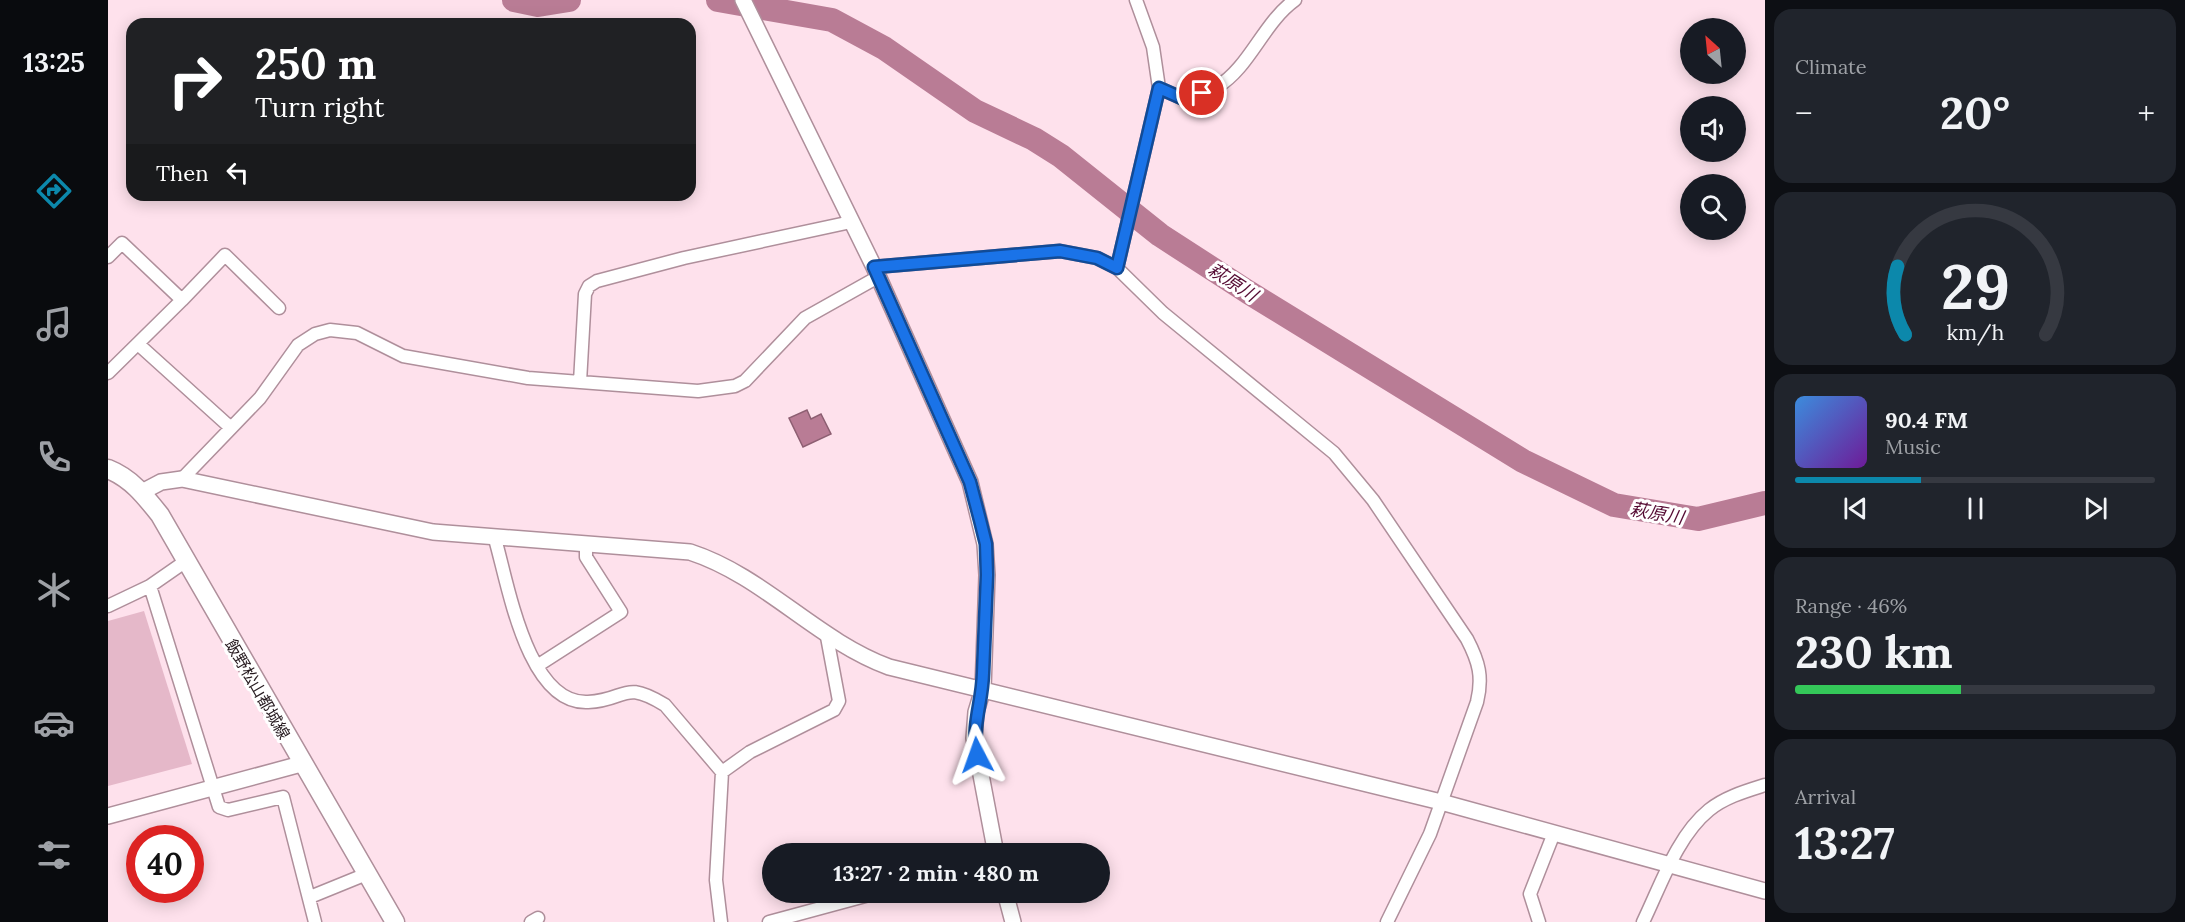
<!DOCTYPE html>
<html lang="en">
<head>
<meta charset="utf-8">
<style>
  :root { --surface:#171b24; --page:#20242c; --text:#f1f3f6; --muted:#9ea1a6; --line:#363941; --accent:#0c88ab }
  body { margin:0; font-family:Lora,"Noto Sans JP",serif; background:var(--page); color:var(--text); height:100vh; display:flex; flex-direction:column; font-size:22px; white-space:nowrap }
  * { box-sizing:border-box; margin:0 }
  p { font-size:20px; color:var(--muted) }
  .icon { flex:none; width:33px; height:33px; fill:none; stroke:currentColor; stroke-width:2; stroke-linecap:round; stroke-linejoin:round }
  .map { position:relative; flex:1; overflow:hidden }
  .details { display:flex; flex-direction:column; gap:9px; padding:9px; background:#0d0f14; width:420px }
  .details>* { flex:none }
  .banner { position:absolute; left:18px; top:18px; width:570px; height:183px; border-radius:18px; box-shadow:0 3px 15px #0003; background:#202124; color:#fff; overflow:hidden }
  .needle { width:39px; rotate:333deg }
  .tools { position:absolute; left:1572px; top:18px; display:grid; gap:12px }
  .tools a { display:grid; place-items:center; width:66px; height:66px; border-radius:50%; background:var(--surface); box-shadow:0 3px 15px #0003; font-size:30px }
  .speed { position:absolute; left:18px; top:825px; display:flex; gap:12px; font-size:30px; font-weight:700; text-align:center }
  .speed>* { display:grid; place-content:center; width:78px; height:78px; border-radius:50%; background:var(--surface); box-shadow:0 3px 15px #0003; line-height:1 }
  .speed .limit { border:9px solid #d22; background:#fff; color:#111 }
  .pin { position:absolute; display:grid; place-items:center; width:51px; height:51px; color:#fff; margin:-26px; border:3px solid #fff; border-radius:50%; box-shadow:0 2px 6px #0007 }
  .me { position:absolute; width:66px; margin:-33px; rotate:356deg; stroke-linejoin:round; filter:drop-shadow(0 0 4px #0008) }
  .turn { display:flex; align-items:center; gap:21px; height:126px; padding:0 30px; font-size:27px }
  .turn .icon { width:78px; height:78px; stroke-width:2.5 }
  .turn b { display:block; font-size:42px; line-height:51px }
  .then { display:flex; align-items:center; height:57px; padding:0 30px; background:#0003; gap:12px; font-size:22px }
  .big { font-size:45px; font-weight:700; line-height:1.1 }
  .details .widget { flex:1; display:flex; flex-direction:column; justify-content:center; gap:9px; min-width:0; padding:0 21px; border-radius:18px; background:var(--page) }
  .details .dial { align-items:center; gap:0 }
  .dial svg { height:156px; overflow:visible; fill:none; stroke:var(--line); stroke-width:7; stroke-linecap:round; text-anchor:middle }
  .dial text { fill:var(--text); stroke:none }
  .song { display:flex; align-items:center; gap:18px }
  .cover { width:72px; height:72px; border-radius:9px; background:linear-gradient(135deg,hsl(210 70% 55%),hsl(280 70% 35%)) }
  .played { height:6px; border-radius:3px; background:linear-gradient(90deg,var(--accent) 35%,var(--line) 35%) }
  .keys { display:flex; justify-content:space-around; direction:ltr }
  .heat { display:flex; justify-content:space-between; align-items:center; font-size:33px; direction:ltr }
  .charge { height:9px; border-radius:4px; background:linear-gradient(90deg,#34c759 46%,var(--line) 0) }
  .trip { position:absolute; left:654px; top:843px; width:348px; height:60px; border-radius:30px; background:var(--surface); box-shadow:0 3px 15px #0003; font-weight:700; line-height:60px; text-align:center }
  main { display:flex; flex:1; min-height:0 }
  .menu { display:flex; flex-direction:column; width:108px; justify-content:space-around; align-items:center; background:#090b0e; color:var(--muted) }
  .menu .icon { width:42px; height:42px }
  .menu .current { color:var(--accent) }
  .menu b { font-size:27px; color:var(--text) }
  .map>svg:first-child { display:block }
  .green { fill:#e5b8c9 }
  .water { fill:#b97c95; stroke:#8d5f72; stroke-width:1.5 }
  .lines { fill:none; stroke-linecap:round; stroke-linejoin:round }
  .river { stroke:#b97c95; stroke-width:24 }
  .minor-casing { stroke:#af8f9b; stroke-width:15 }
  .tertiary-casing { stroke:#af8f9b; stroke-width:18 }
  .secondary-casing { stroke:#af8f9b; stroke-width:21 }
  .minor { stroke:#fff; stroke-width:12 }
  .tertiary { stroke:#fff; stroke-width:15 }
  .secondary { stroke:#fff; stroke-width:18 }
  .route-casing { stroke:#114b97; stroke-width:15 }
  .route { stroke:#1a73e8; stroke-width:10 }
  .labels { text-anchor:middle; dominant-baseline:central; stroke-width:6; stroke-linejoin:round; paint-order:stroke }
  .street-label { font-size:16px; fill:#261a1f; stroke:#fff }
  .water-label { font-size:18px; font-style:italic; fill:#550b33; stroke:#fff }
</style>
</head>
<body>
<main>
<nav class="menu">
<b>13:25</b>
<svg class="icon current" aria-label="directions" viewBox="0 0 24 24"><path d="M12 3l9 9-9 9-9-9zM9 14v-3h6M13 9l2 2-2 2"/></svg>
<svg class="icon" aria-label="music" viewBox="0 0 24 24"><path d="M9 18V5l10-2v13"/><circle cx="6" cy="18" r="3"/><circle cx="16" cy="16" r="3"/></svg>
<svg class="icon" aria-label="phone" viewBox="0 0 24 24"><path d="M5 4h4l2 5-3 2q2 4 5 5l2-3 5 2v4C11 20 4 13 5 4z"/></svg>
<svg class="icon" aria-label="climate" viewBox="0 0 24 24"><path d="M12 3v18M4 7l16 10M4 17L20 7"/></svg>
<svg class="icon" aria-label="car" viewBox="0 0 24 24"><path d="M5 17H2v-5l4-1 3-4h7l3 4 3 1v5h-3M9 17h6M6 11h13"/><circle cx="7" cy="17" r="2"/><circle cx="17" cy="17" r="2"/></svg>
<svg class="icon" aria-label="filters" viewBox="0 0 24 24"><path d="M4 7h16M4 17h16"/><circle cx="9" cy="7" r="2"/><circle cx="15" cy="17" r="2"/></svg>
</nav>
<div class="map">
<svg width="1657" height="922" viewBox="0 0 1657 922">
  <rect width="100%" height="100%" fill="#fee1ec"/>
  <!-- green -->
  <path class="green" d="M36,611L84,764L0,786V621Z"/>
  <!-- water -->
  <path class="water" d="M699,410L703,419L713,414L723,434L695,447L681,418Z"/>
  <g class="lines">
    <!-- river -->
    <path class="river" d="M406,0L430,5L461,0
      M610,0L724,20L776,48L867,111L926,139L953,156L1052,235L1140,292L1415,461L1506,505L1590,519L1657,503"/>
    <defs>
      <path id="minor" d="M1051,88L1078,100C1088,96 1100,93 1109,87C1142,67 1155,23 1187,0
        M0,257L14,243L74,300L0,373
        M766,267L952,251L989,258L1009,268L1055,313L1226,453L1265,500L1359,639C1371,662 1375,677 1369,702L1322,834L1279,922
        M1009,268L1051,88L1045,47L1028,0
        M74,300L117,255L171,308
        M30,344L123,428
        M472,382L477,294L481,286L489,281L576,258L743,222
        M74,479L152,398L190,345L207,334L222,330L249,333L295,356L420,378L590,391L627,386L637,381L697,318L770,277
        M387,539C400,583 419,705 480,702C520,700 514,679 557,705L614,772
        M78,561L42,586L111,807L120,810L175,797L207,922
        M0,606L42,586
        M429,666L513,612L478,557V544
        M202,897L261,873
        M423,922L430,918
        M613,922L608,880L614,772L642,752L726,710L731,701L719,637
        M661,922L772,892
        M1431,922L1422,894L1446,833
        M1535,922C1553,885 1569,836 1601,810C1617,797 1638,791 1657,785"/>
      <path id="tertiary" d="M635,0L766,267L862,482L877,544L879,575L875,689L868,712L866,738L888,854
        M34,492L53,482L74,479L325,532L582,552C656,576 708,640 781,667L1333,802L1657,891
        M0,816L193,764
        M897,892L905,922"/>
      <path id="secondary" d="M0,469C23,478 37,496 52,515L287,922"/>
    </defs>
    <!-- minor casing -->
    <use href="#minor" class="minor-casing"/>
    <!-- tertiary casing -->
    <use href="#tertiary" class="tertiary-casing"/>
    <!-- secondary casing -->
    <use href="#secondary" class="secondary-casing"/>
    <!-- minor -->
    <use href="#minor" class="minor"/>
    <!-- tertiary -->
    <use href="#tertiary" class="tertiary"/>
    <!-- secondary -->
    <use href="#secondary" class="secondary"/>
  </g>
  <g class="lines">
    <defs>
      <path id="route" d="M869,755C864,721 874,705 875,673L879,575L878,544L872,520L862,482L766,267L952,251L989,258L1009,268L1051,88L1078,100L1094,93"/>
    </defs>
    <!-- route casing -->
    <use href="#route" class="route-casing"/>
    <!-- route -->
    <use href="#route" class="route"/>
  </g>
  <g class="labels">
    <!-- street labels -->
    <g class="street-label">
      <text transform="translate(150 689) rotate(60)">飯野松山都城線</text>
    </g>
    <!-- water labels -->
    <g class="water-label">
      <text transform="translate(1125 282) rotate(33)">萩原川</text>
      <text transform="translate(1549 513) rotate(10)">萩原川</text>
    </g>
  </g>
</svg>
<div class="tools">
<a><svg class="needle" viewBox="-14 -14 28 28"><path d="M0-13l5 13h-10z" fill="#e53935"/><path d="M0 13l5-13h-10z" fill="#9ea1a6"/></svg></a>
<a><svg class="icon" aria-label="sound" viewBox="0 0 24 24"><path d="M4 9h4l5-4v14l-5-4H4zM17 9q2 3 0 6"/></svg></a>
<a><svg class="icon" aria-label="search" viewBox="0 0 24 24"><circle cx="10" cy="10" r="6"/><path d="M15 15l6 6"/></svg></a>
</div>
<div class="speed"><div class="limit">40</div></div>
<div class="pin" style="left:1094px;top:93px;background:#d93025"><svg class="icon" aria-label="arrive" viewBox="0 0 24 24"><path d="M6 21V4h12l-3 4 3 4H6"/></svg></div>
<svg class="me" style="left:869px;top:755px" viewBox="-20 -20 40 40"><path d="M0-17L14 15 0 8-14 15z" fill="#1a73e8" stroke="#fff" stroke-width="4"/></svg>
<div class="trip">13:27 · 2 min · 480 m</div>
<div class="banner">
<div class="turn"><svg class="icon" aria-label="right" viewBox="0 0 24 24"><path d="M7 20v-9h11M14 6l5 5-5 5"/></svg><div><b>250 m</b>Turn right</div></div>
<div class="then">Then<svg class="icon" aria-label="left" viewBox="0 0 24 24"><path d="M17 20v-9H6M10 6l-5 5 5 5"/></svg></div>
</div>
</div>
<section class="details">
<div class="widget"><p>Climate</p>
<div class="heat"><a>−</a><b class="big">20°</b><a>+</a></div>
</div>
<div class="widget dial"><svg viewBox="0 0 100 80">
<path d="M14 69A42 42 0 1 1 86 69"/>
<path d="M14 69A42 42 0 0 1 10 34" stroke="#0c88ab"/>
<text x="50" y="56" font-size="32" font-weight="700">29</text>
<text x="50" y="72" font-size="11">km/h</text>
</svg></div>
<div class="widget">
<div class="song"><i class="cover"></i><div><b>90.4 FM</b><p>Music</p></div></div>
<div class="played"></div>
<div class="keys"><svg class="icon" aria-label="previous" viewBox="0 0 24 24"><path d="M18 5L8 12l10 7zM5 5v14"/></svg><svg class="icon" aria-label="pause" viewBox="0 0 24 24"><path d="M8 5v14M16 5v14"/></svg><svg class="icon" aria-label="next" viewBox="0 0 24 24"><path d="M6 5l10 7-10 7zM19 5v14"/></svg></div>
</div>
<div class="widget"><p>Range · 46%</p><b class="big">230 km</b><div class="charge"></div></div>
<div class="widget"><p>Arrival</p><b class="big">13:27</b></div>
</section>
</main>
</body>
</html>
